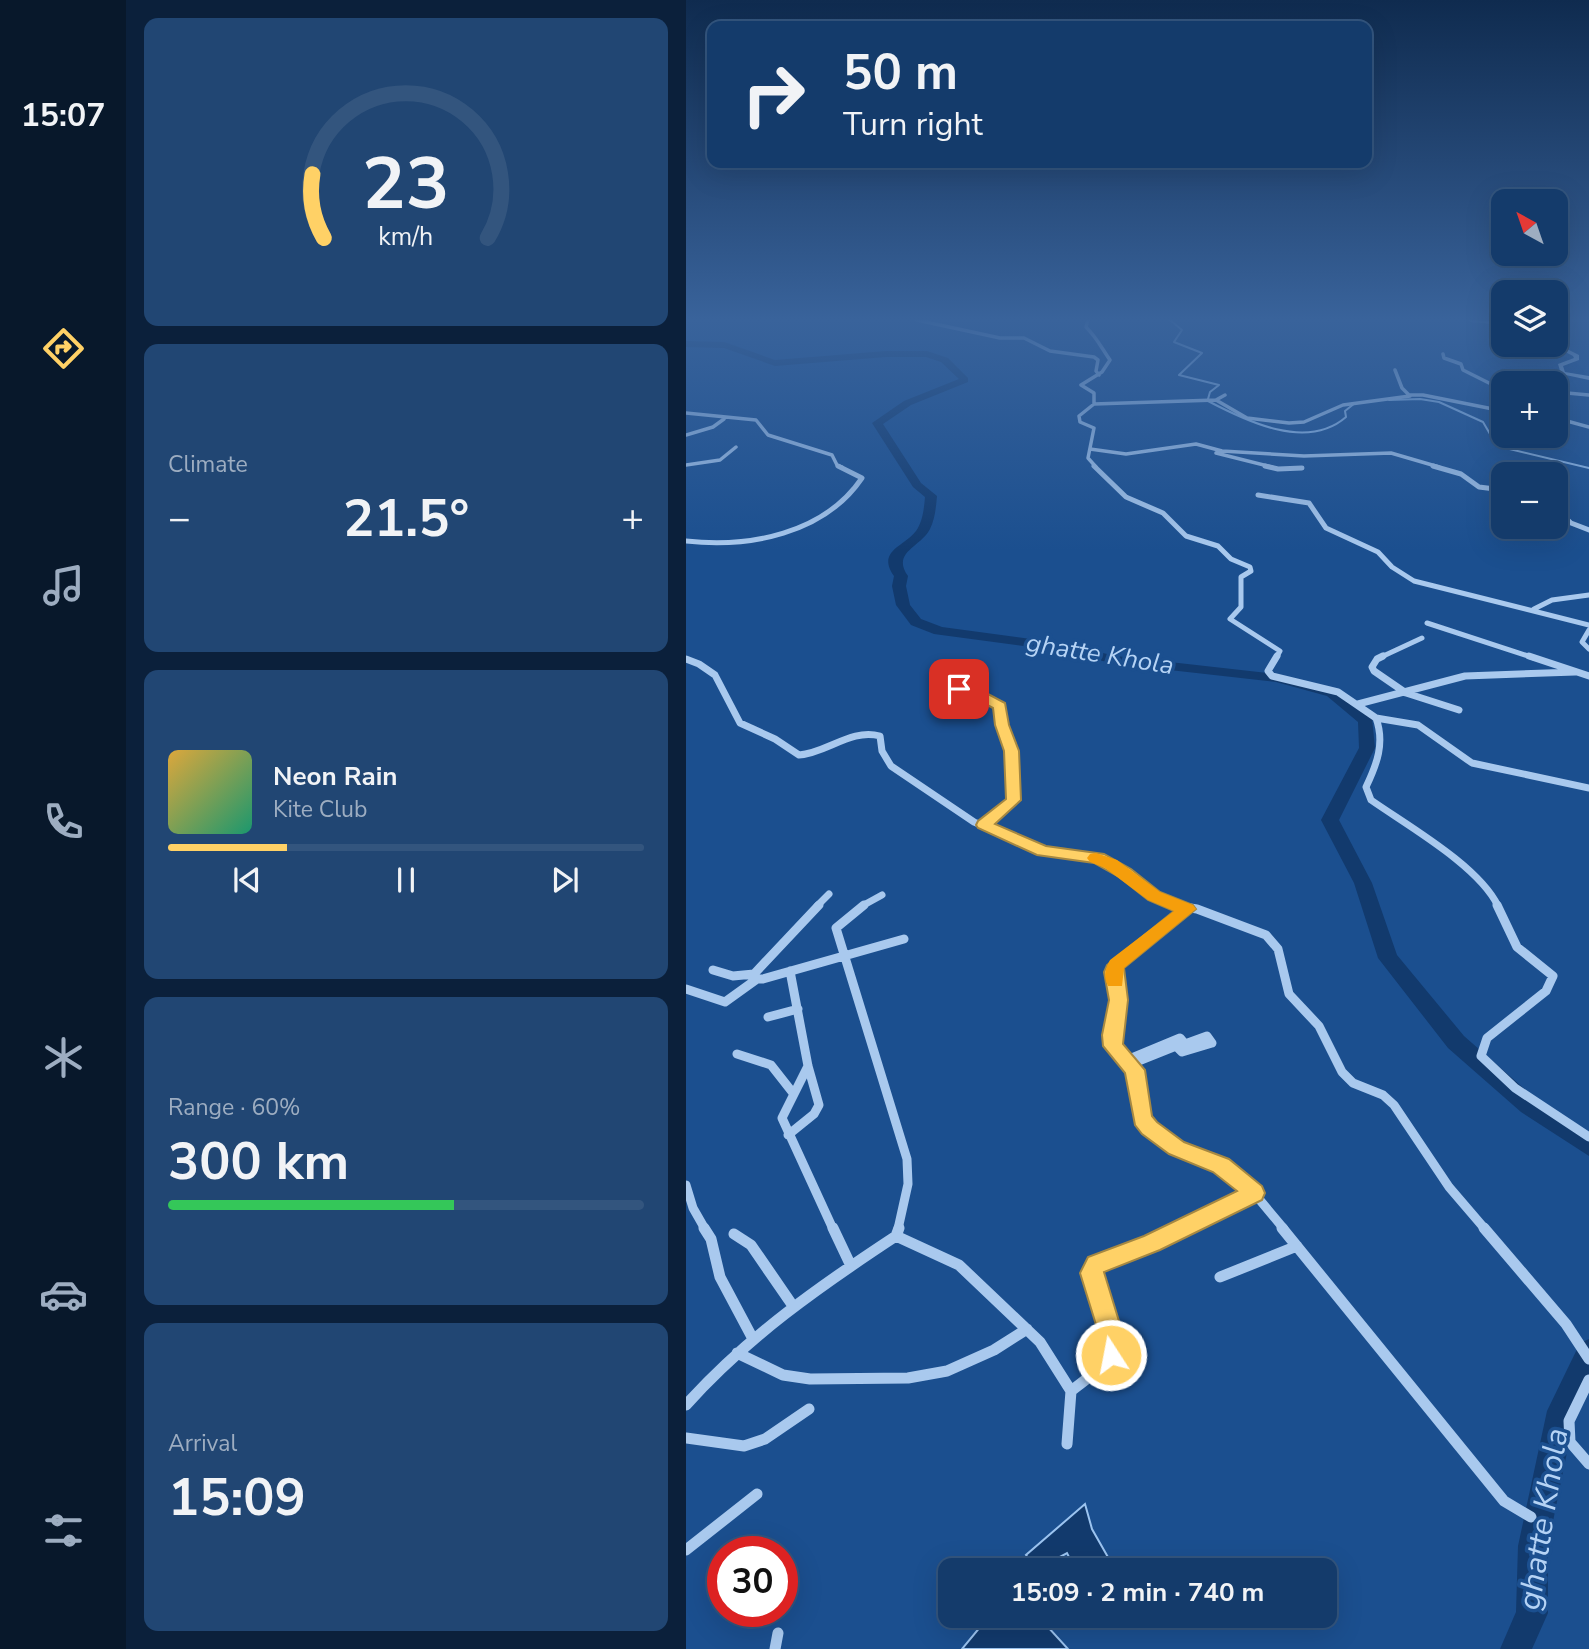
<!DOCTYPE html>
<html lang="en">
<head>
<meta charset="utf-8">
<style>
  :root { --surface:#143b6b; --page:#214673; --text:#f1f3f6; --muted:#9dadc1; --line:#33557e; --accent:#ffd166 }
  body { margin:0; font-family:"Nunito Sans",sans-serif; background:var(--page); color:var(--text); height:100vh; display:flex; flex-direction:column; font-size:26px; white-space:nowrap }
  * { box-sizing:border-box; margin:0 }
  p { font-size:23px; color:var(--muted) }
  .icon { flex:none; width:38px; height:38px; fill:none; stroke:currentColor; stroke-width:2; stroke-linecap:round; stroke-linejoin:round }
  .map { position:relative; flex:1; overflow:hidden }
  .sheet { display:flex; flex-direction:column; gap:18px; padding:18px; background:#0b203b; width:560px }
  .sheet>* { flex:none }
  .guide { position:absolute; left:21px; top:21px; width:665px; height:147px; border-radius:14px; box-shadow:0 7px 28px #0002,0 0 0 2px var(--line); background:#143b6b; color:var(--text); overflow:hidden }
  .needle { width:46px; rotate:320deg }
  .fabs { position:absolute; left:805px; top:189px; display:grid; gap:14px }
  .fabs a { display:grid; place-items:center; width:77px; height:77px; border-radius:14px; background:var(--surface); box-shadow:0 7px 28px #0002,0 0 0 2px var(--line); font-size:35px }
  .speed { position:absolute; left:21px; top:1536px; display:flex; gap:14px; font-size:35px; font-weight:700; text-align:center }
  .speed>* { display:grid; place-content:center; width:91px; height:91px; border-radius:50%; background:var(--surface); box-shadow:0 7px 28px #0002,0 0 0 2px var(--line); line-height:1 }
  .speed .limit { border:10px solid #d22; background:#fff; color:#111 }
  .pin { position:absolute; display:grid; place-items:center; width:60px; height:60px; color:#fff; margin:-30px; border-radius:14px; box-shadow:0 4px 10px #0006 }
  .me { position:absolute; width:77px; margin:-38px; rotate:349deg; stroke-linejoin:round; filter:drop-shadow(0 0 5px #0008) }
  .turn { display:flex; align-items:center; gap:24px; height:147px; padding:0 21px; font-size:32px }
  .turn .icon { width:91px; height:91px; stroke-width:2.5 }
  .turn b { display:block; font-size:49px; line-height:60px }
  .big { font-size:52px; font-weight:700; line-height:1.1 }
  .sheet .tile { flex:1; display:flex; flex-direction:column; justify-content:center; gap:10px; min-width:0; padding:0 24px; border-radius:14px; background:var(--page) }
  .sheet .dial { align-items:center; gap:0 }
  .dial svg { height:182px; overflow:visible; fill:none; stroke:var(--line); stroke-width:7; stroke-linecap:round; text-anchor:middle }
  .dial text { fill:var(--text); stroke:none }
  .song { display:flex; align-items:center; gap:21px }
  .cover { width:84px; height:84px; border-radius:10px; background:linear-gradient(135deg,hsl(40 70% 55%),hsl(160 70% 35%)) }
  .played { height:7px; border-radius:4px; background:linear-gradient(90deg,var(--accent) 25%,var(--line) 25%) }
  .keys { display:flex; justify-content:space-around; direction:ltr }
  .heat { display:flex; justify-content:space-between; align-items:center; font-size:38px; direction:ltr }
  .charge { height:10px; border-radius:5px; background:linear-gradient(90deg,#34c759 60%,var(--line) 0) }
  .trip { position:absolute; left:252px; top:1558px; width:399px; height:70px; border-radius:14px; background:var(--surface); box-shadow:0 7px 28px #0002,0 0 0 2px var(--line); font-weight:700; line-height:70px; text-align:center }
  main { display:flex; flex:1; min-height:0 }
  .tab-bar { display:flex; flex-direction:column; width:126px; justify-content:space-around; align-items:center; background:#08182b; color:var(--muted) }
  .tab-bar .icon { width:49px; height:49px }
  .tab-bar .current { color:var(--accent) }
  .tab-bar b { font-size:32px; color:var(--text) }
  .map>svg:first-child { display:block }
  .water { fill:#123a6d; stroke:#9cc4f0; stroke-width:2 }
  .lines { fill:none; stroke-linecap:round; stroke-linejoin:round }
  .stream { stroke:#9cc4f0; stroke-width:2 }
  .river { fill:#123a6d; fill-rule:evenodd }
  .minor-far4 { stroke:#a9c9ee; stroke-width:3.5 }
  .minor-far3 { stroke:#a9c9ee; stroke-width:5 }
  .minor-far2 { stroke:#a9c9ee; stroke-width:7 }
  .minor-far1 { stroke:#a9c9ee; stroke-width:9 }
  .minor { stroke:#a9c9ee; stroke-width:11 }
  .tertiary { fill:#a9c9ee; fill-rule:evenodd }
  .route { fill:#ffd166; stroke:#a68842; stroke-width:2 }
  .slow { fill:#f59e0b }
  .labels { text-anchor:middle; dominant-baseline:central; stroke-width:7; stroke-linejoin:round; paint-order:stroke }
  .water-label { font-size:26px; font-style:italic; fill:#b5d3f5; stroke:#1b4f8f }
  .near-water-label { font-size:32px; font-style:italic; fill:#b5d3f5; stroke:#1b4f8f }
</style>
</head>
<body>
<main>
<nav class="tab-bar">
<b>15:07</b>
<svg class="icon current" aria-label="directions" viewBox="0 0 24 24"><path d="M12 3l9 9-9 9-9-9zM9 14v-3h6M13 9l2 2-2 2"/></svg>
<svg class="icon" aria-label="music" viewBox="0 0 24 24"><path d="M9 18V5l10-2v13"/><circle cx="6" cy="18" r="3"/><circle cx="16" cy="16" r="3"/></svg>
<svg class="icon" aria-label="phone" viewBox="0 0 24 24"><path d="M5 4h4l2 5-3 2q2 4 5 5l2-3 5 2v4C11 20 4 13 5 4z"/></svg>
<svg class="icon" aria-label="climate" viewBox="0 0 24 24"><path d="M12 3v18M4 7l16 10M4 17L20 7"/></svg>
<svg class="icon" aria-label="car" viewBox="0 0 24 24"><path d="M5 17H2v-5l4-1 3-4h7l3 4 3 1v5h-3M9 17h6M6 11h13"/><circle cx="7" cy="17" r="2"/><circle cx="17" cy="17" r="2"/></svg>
<svg class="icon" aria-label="filters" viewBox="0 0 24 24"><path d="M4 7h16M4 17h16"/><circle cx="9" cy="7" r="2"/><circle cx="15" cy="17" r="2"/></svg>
</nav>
<section class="sheet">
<div class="tile dial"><svg viewBox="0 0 100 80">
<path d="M14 69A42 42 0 1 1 86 69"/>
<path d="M14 69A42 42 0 0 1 9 41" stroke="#ffd166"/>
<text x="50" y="56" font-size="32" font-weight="700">23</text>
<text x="50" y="72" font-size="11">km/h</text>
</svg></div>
<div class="tile"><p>Climate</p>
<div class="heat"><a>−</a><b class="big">21.5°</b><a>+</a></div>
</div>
<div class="tile">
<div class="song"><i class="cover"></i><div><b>Neon Rain</b><p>Kite Club</p></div></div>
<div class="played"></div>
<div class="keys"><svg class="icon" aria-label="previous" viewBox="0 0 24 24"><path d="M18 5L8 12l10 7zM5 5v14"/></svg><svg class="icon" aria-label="pause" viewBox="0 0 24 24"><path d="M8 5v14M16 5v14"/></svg><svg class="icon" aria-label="next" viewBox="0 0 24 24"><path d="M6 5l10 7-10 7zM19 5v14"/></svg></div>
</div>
<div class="tile"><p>Range · 60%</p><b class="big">300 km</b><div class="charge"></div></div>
<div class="tile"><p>Arrival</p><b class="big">15:09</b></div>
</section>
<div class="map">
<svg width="903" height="1649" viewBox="0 0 903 1649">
  <rect width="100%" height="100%" fill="#1b4f8f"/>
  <!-- water -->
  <path class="water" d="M399,1504L406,1529L427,1566L425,1570H386L388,1567L381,1553L370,1559L374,1566L370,1570H352L340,1555Z
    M304,1615H351L382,1649H276Z"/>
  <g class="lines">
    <!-- stream -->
    <path class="stream" d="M484,320L496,330L488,342L516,353L493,375L533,385L524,392L522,399
      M703,400L734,399L753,402L797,422L811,446L903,468
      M522,401C560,421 621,451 660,417L659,411L669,403"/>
    <!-- river -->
    <path class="river" d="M0,341L38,342L89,360L200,351H241L262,358L282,378V382L225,405L197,424L235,483L251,496C250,507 249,519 244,529C235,547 205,552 222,576L220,586L224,605L235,619L256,627L368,642L430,656L591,674L651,690L686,718L689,748L653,820L686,883L711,955L778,1036L851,1100L903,1134V1156L835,1112L762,1048L692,958L668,883L635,820L673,748L672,722L641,696L590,682L430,664L368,650L248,634L225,625L210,605L206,586L208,576C190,551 219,546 230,531C237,521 238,508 239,497L227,487L186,423L218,401L273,379L255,362L240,357H200L89,366L38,348L0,347Z
      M903,1339V1382L889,1413L862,1546V1613L846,1649H814L830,1612L832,1546L861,1411L894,1343Z"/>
    <!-- minor-far4 -->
    <path class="minor-far4" d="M231,320L314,338H338L364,351L408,357L412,360L410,371L413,375
      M402,320L400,327C411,338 415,347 424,360L416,372L395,385L408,393V404L393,416L394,422L408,428L402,458L410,467
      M757,354L758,358L775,364L777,370L817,390
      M870,392L903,395
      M722,395H737L817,411
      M530,400L561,418L603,423L618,422L657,405L724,396L716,388L709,370
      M408,404L530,400L539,395
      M0,413L70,420L82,435L146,455L151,465L156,467
      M870,418L903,427
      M0,435L27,427L38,419
      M404,449L440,454L510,444L536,451L618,456L705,453L753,467
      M530,453L586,467
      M0,465L34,460L50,447"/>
    <!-- minor-far3 -->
    <path class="minor-far3" d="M408,466L440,497L477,513L500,536L532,546L545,559L564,567L565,571L555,577V607L544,619L594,651L590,658
      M579,466L592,469L616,468
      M747,466L775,474L793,487L817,490
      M572,495L623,503L640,528L692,552L706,567L728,581L903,625
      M870,509L885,523L903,530
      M0,541C63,548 138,534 176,478L152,466
      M848,609L866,600L903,595
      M741,623L848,658
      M903,630L896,642L903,649
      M693,658L736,638"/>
    <!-- minor-far2 -->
    <path class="minor-far2" d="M591,656L582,671L586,676L652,692L690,718C699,743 691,764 680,787L685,800C722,826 793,866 812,906
      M697,656L691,659L686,667L688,671L720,693L773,710
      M843,656L903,676
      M0,659L13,664L29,675L54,723L89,739L113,755C141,753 165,728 194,736L196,751L205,766L288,822L356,851L412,858L425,864L468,896L491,906
      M286,673L273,689L314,706L317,712L316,725L326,751L327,800L298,825
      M672,704L779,676L889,672
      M690,718L732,725L786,763L903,788
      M131,906L143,894
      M176,906L196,895"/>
    <!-- minor-far1 -->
    <path class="minor-far1" d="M178,905L150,928L221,1159L222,1184L212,1229
      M485,905L511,909L580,935L592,949L603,994L633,1026L656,1072L667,1083L697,1095L708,1105L763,1187L799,1229
      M811,905L831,947L867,976L860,991L801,1038L795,1056L829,1088L903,1137
      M501,910L431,965L427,972L432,1000L426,1035L427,1046L449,1070L456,1119L476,1139L535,1165L568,1193L598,1229
      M27,970L47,976L68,974L71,979H77L218,939
      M68,974L133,905
      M0,989L39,1002L71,979
      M82,1017L112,1009
      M51,1054L85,1065L107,1093
      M441,1060L494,1038L499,1044L521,1036L526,1043L496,1052L490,1046L445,1064
      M122,1066L96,1118L147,1229
      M102,1135L128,1114L133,1105L122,1066L104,971
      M0,1185L7,1208L19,1229
      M494,1229L568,1193"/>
    <!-- minor -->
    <path class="minor" d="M18,1228L25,1239L34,1277L67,1339
      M147,1228L165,1266
      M596,1228L818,1501L845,1517
      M798,1228L880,1324L903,1359
      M48,1234L65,1245L107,1306
      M210,1236L273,1265L354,1342L385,1391L381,1444
      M534,1277L611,1246
      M51,1353L97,1375L124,1379L222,1378L261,1371L308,1350L341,1329
      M903,1380L883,1421L884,1442L903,1464
      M385,1391C401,1378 422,1366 427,1346L408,1286L410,1264L466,1243L497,1228
      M0,1405C61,1337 134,1286 210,1236L213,1228
      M0,1438L58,1446L79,1439L123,1409
      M0,1550L71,1494
      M89,1649L92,1633"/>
    <!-- tertiary -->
    <path class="tertiary" d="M782,320L817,322V325L785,322Z
      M871,344L893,355V360L877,366L879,372L903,376V380L875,374L872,364L888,358L887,356L866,345Z"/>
  </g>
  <!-- sky -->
  <linearGradient id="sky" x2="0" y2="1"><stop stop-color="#0f2b4f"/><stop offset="0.58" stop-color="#39639b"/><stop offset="1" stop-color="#39639b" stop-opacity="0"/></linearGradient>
  <rect width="903" height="551" fill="url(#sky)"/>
  <!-- route -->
  <path class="route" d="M273,685L302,694L319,703L323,725L333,751L335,800L309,824L360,846L418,854L445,869L474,892L507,905L510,909L438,968L442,1000L437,1044L459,1070L466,1116L471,1122L498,1142L543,1159L576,1186L579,1193L576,1200L474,1250L418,1272L440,1344L434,1363L425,1367L416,1363L413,1355L416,1344L394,1273L402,1257L458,1236L551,1191L527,1172L483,1154L456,1134L449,1125L439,1073L417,1046L416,1035L423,1000L418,972L421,965L488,911L462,900L433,877L408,863L351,855L292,828L290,825L292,821L320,799L318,751L309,725L307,708L292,700L268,692V686Z"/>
  <!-- slow -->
  <path class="slow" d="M410,853L431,860L474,892L507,905L510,909L438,968L436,986H422C417,976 419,969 424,960L488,911L462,900L419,868L404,862L401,858L404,854Z"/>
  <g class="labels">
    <!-- water labels -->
    <g class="water-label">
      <text transform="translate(414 654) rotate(9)">ghatte Khola</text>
    </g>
    <!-- near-water labels -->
    <g class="near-water-label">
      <text transform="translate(857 1519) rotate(-81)">ghatte Khola</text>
    </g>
  </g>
</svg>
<div class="fabs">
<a><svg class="needle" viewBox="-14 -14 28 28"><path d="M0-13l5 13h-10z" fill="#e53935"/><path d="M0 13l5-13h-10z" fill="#9dadc1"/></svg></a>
<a><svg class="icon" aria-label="layers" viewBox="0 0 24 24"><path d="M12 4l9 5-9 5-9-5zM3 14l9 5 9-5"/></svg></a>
<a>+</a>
<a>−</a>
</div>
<div class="speed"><div class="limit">30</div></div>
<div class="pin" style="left:273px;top:689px;background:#d93025"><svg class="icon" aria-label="arrive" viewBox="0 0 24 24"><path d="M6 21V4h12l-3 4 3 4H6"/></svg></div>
<svg class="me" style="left:425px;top:1355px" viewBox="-20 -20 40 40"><circle r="17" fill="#ffd166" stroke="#fff" stroke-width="3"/><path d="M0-11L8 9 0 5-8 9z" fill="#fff"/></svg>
<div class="trip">15:09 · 2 min · 740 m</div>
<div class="guide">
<div class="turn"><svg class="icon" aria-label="right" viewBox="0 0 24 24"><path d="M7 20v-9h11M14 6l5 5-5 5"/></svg><div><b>50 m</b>Turn right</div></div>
</div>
</div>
</main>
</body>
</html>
